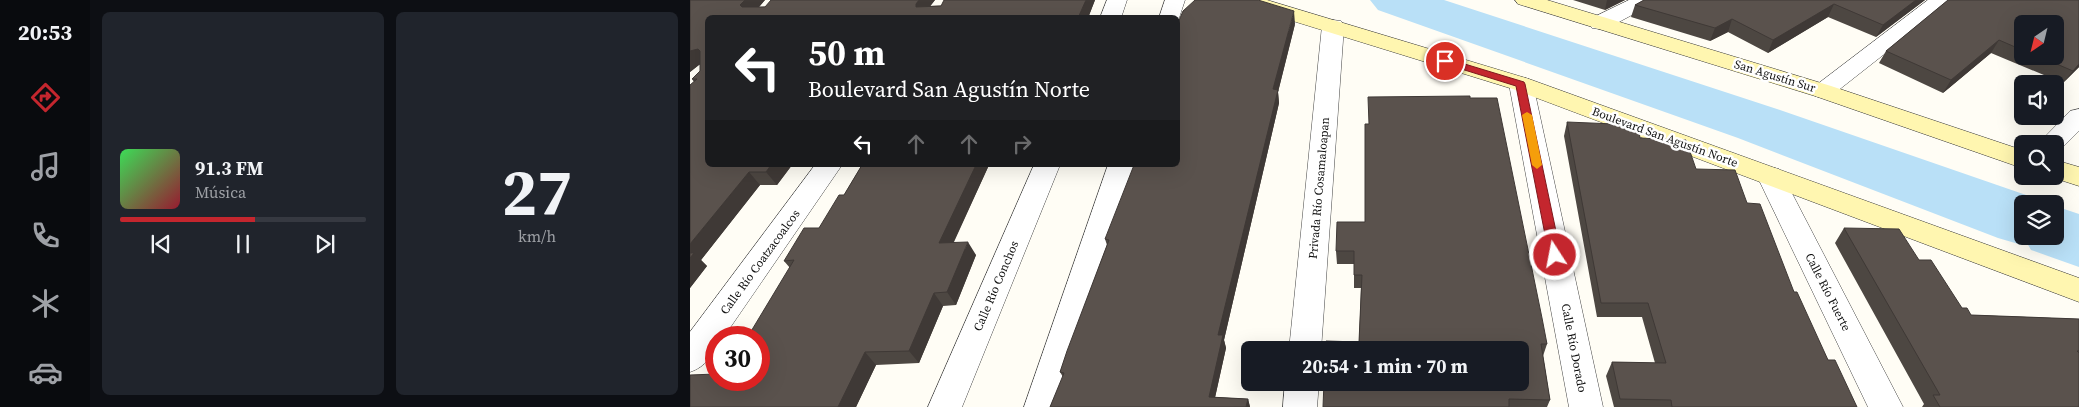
<!DOCTYPE html>
<html lang="es">
<head>
<meta charset="utf-8">
<style>
  :root { --surface:#171b24; --page:#20242c; --text:#f1f3f6; --muted:#9ea1a6; --line:#363941; --accent:#c4262e }
  body { margin:0; font-family:"Source Serif 4",serif; background:var(--page); color:var(--text); height:100vh; display:flex; flex-direction:column; font-size:19px; white-space:nowrap }
  * { box-sizing:border-box; margin:0 }
  p { font-size:16px; color:var(--muted) }
  .icon { flex:none; width:28px; height:28px; fill:none; stroke:currentColor; stroke-width:2; stroke-linecap:round; stroke-linejoin:round }
  .map { position:relative; flex:1; overflow:hidden }
  .panel { display:flex; flex-direction:column; gap:12px; padding:12px; background:#0d0f14; width:600px }
  .panel>* { flex:none }
  .guide { position:absolute; left:15px; top:15px; width:475px; height:152px; border-radius:8px; box-shadow:0 5px 20px #0002; background:#202124; color:#fff; overflow:hidden }
  .needle { width:32px; rotate:215deg }
  .controls { position:absolute; left:1324px; top:15px; display:grid; gap:10px }
  .controls a { display:grid; place-items:center; width:50px; height:50px; border-radius:8px; background:var(--surface); box-shadow:0 5px 20px #0002; font-size:25px }
  .speed { position:absolute; left:15px; top:326px; display:flex; gap:10px; font-size:25px; font-weight:700; text-align:center }
  .speed>* { display:grid; place-content:center; width:65px; height:65px; border-radius:50%; background:var(--surface); box-shadow:0 5px 20px #0002; line-height:1 }
  .speed .limit { border:8px solid #d22; background:#fff; color:#111 }
  .pin { position:absolute; display:grid; place-items:center; width:42px; height:42px; color:#fff; margin:-21px; border:2px solid #fff; border-radius:50%; box-shadow:0 1px 5px #0007 }
  .me { position:absolute; width:55px; margin:-28px; rotate:349deg; stroke-linejoin:round; filter:drop-shadow(0 0 4px #0008) }
  .turn { display:flex; align-items:center; gap:18px; height:105px; padding:0 20px; font-size:22px }
  .turn .icon { width:65px; height:65px; stroke-width:2.5 }
  .turn b { display:block; font-size:35px; line-height:42px }
  .lanes { display:flex; align-items:center; height:48px; padding:0 20px; background:#0003; justify-content:center; gap:25px; direction:ltr }
  .lanes .off { opacity:.35 }
  .panel .widget { flex:1; display:flex; flex-direction:column; justify-content:center; gap:8px; min-width:0; padding:0 18px; border-radius:8px; background:var(--page) }
  .panel .dial { align-items:center; gap:0 }
  .dial b { font-size:65px; line-height:1 }
  .song { display:flex; align-items:center; gap:15px }
  .cover { width:60px; height:60px; border-radius:8px; background:linear-gradient(135deg,hsl(130 70% 55%),hsl(350 70% 35%)) }
  .played { height:5px; border-radius:2px; background:linear-gradient(90deg,var(--accent) 55%,var(--line) 55%) }
  .keys { display:flex; justify-content:space-around; direction:ltr }
  .panel .tiles { flex:1; display:grid; gap:12px; grid-template-columns:repeat(2,1fr) }
  .trip { position:absolute; left:551px; top:341px; width:288px; height:50px; border-radius:8px; background:var(--surface); box-shadow:0 5px 20px #0002; font-weight:700; line-height:50px; text-align:center }
  main { display:flex; flex:1; min-height:0 }
  .tab-bar { display:flex; flex-direction:column; width:90px; justify-content:space-around; align-items:center; background:#090b0e; color:var(--muted) }
  .tab-bar .icon { width:35px; height:35px }
  .tab-bar .active { color:var(--accent) }
  .tab-bar b { font-size:22px; color:var(--text) }
  .map>svg:first-child { display:block }
  .lines { fill:none; stroke-linecap:round; stroke-linejoin:round }
  .river { fill:#b9e0f7; fill-rule:evenodd }
  .street-casing { stroke:#444; stroke-width:1 }
  .secondary-casing { stroke:#333; stroke-width:1 }
  .street { fill:#fff; fill-rule:evenodd }
  .secondary { fill:#fff6b0; fill-rule:evenodd }
  .wall { fill:#4d4742; fill-rule:evenodd }
  .shaded-wall { fill:#3f3936 }
  .building { fill:#5a524d; stroke:#3f3936 }
  .route { fill:#c4262e; stroke:#7f191e }
  .slow { fill:#f59e0b }
  .labels { text-anchor:middle; dominant-baseline:central; stroke-width:5; stroke-linejoin:round; paint-order:stroke }
  .street-label { font-size:12px; fill:#111; stroke:#fff }
</style>
</head>
<body>
<main>
<nav class="tab-bar">
<b>20:53</b>
<svg class="icon active" aria-label="directions" viewBox="0 0 24 24"><path d="M12 3l9 9-9 9-9-9zM9 14v-3h6M13 9l2 2-2 2"/></svg>
<svg class="icon" aria-label="music" viewBox="0 0 24 24"><path d="M9 18V5l10-2v13"/><circle cx="6" cy="18" r="3"/><circle cx="16" cy="16" r="3"/></svg>
<svg class="icon" aria-label="phone" viewBox="0 0 24 24"><path d="M5 4h4l2 5-3 2q2 4 5 5l2-3 5 2v4C11 20 4 13 5 4z"/></svg>
<svg class="icon" aria-label="climate" viewBox="0 0 24 24"><path d="M12 3v18M4 7l16 10M4 17L20 7"/></svg>
<svg class="icon" aria-label="car" viewBox="0 0 24 24"><path d="M5 17H2v-5l4-1 3-4h7l3 4 3 1v5h-3M9 17h6M6 11h13"/><circle cx="7" cy="17" r="2"/><circle cx="17" cy="17" r="2"/></svg>
</nav>
<section class="panel">
<div class="tiles">
<div class="widget">
<div class="song"><i class="cover"></i><div><b>91.3 FM</b><p>Música</p></div></div>
<div class="played"></div>
<div class="keys"><svg class="icon" aria-label="previous" viewBox="0 0 24 24"><path d="M18 5L8 12l10 7zM5 5v14"/></svg><svg class="icon" aria-label="pause" viewBox="0 0 24 24"><path d="M8 5v14M16 5v14"/></svg><svg class="icon" aria-label="next" viewBox="0 0 24 24"><path d="M6 5l10 7-10 7zM19 5v14"/></svg></div>
</div>
<div class="widget dial"><b>27</b><p>km/h</p></div>
</div>
</section>
<div class="map">
<svg width="1389" height="407" viewBox="0 0 1389 407">
  <rect width="100%" height="100%" fill="#fffdf5"/>
  <g class="lines">
    <!-- river -->
    <path class="river" d="M680,0H754L1090,110L1356,202L1332,204V236H1365V206L1389,214V267L1341,250L1337,243L1332,245L1308,238L1048,138L688,10Z"/>
    <defs>
      <path id="street" d="M417,0H437L431,18H410Z
        M475,0H495L488,21V18H469Z
        M939,0H965L962,4L918,28L910,29L902,28L899,23L902,18Z
        M1238,0H1261L1258,4L1141,96L1133,98L1125,96L1121,91L1125,86Z
        M643,20L651,21L654,26L631,350H599L632,26L635,21Z
        M831,77L839,79L843,84L913,407H879L819,84L823,79Z
        M1389,109V131L1370,150L1365,151V144H1348L1380,111Z
        M125,165H152L33,338H26C26,354 15,367 0,372V332Z
        M344,165H370L272,407H238Z
        M418,165H444L368,407H334Z
        M1080,167L1089,169L1093,176L1213,407H1178L1067,176L1071,169Z
        M595,382H629L627,407H593Z"/>
      <path id="secondary" d="M545,0H577L839,79L1389,278V302L823,89L548,4Z
        M825,0H857L1141,86L1332,150V168L1125,96L828,4Z
        M1365,160L1389,167V186L1358,176H1365Z"/>
    </defs>
    <!-- street casing -->
    <use href="#street" class="street-casing"/>
    <!-- secondary casing -->
    <use href="#secondary" class="secondary-casing"/>
    <!-- street -->
    <use href="#street" class="street"/>
    <!-- secondary -->
    <use href="#secondary" class="secondary"/>
  </g>
  <!-- wall -->
  <path class="wall" d="M0,0H75L68,7L245,0L240,6L405,0L398,18H18L102,165L87,185H70L11,260L17,266L0,288L4,82L2,79L10,71V64L0,72Z
    M883,0H935L915,10Z
    M954,0H1235L1186,37L1138,17L1078,53L1038,32L1020,41L941,17L945,5Z
    M1258,0H1389V67L1373,83L1301,53L1253,93L1189,63L1196,51ZM1332,24H1365V56H1332Z
    M605,24L588,92L589,103L534,340L536,348L525,397L558,399L560,407H360L373,377L370,372L417,245L415,239Z
    M780,98L857,344L853,356L860,400L857,407H633L669,342L671,288H664V264H647L646,251L675,222L679,124Z
    M877,122L950,138L1006,169L1057,203L1104,292L1138,360L1167,407H924L916,376L922,362L965,363L952,317H907L874,136Z
    M172,165H299L264,242L286,255L266,305L253,306L229,363L186,365L166,407H0L69,380L100,268L94,261L129,228L154,195Z
    M1154,228L1229,260L1272,308L1281,315L1389,319V407H1232L1234,404L1145,243Z"/>
  <!-- shaded-wall -->
  <path class="shaded-wall" d="M55,0H75L60,18L50,5Z
    M229,0H245L232,17L226,7V4Z
    M396,0H405L398,18H388Z
    M917,0H935L915,10Z
    M1226,0H1235L1186,37L1193,25Z
    M1144,4L1138,17L1078,53L1083,40Z
    M604,11L605,24L588,92L589,103L534,340L536,348L523,407L519,397L528,335L583,89Z
    M1042,19L1038,32L1020,41L1025,28Z
    M1309,40L1301,53L1253,93L1261,80Z
    M8,49L18,62L9,65L0,72V51Z
    M1389,64V67L1373,83L1383,71Z
    M81,165H102L87,185L76,172Z
    M286,165H299L257,256L249,243Z
    M59,172L70,185L11,260L17,266L0,288V244Z
    M278,242L286,255L266,305L257,292Z
    M244,293L253,306L229,363L219,351Z
    M175,352L186,365L166,407H148Z
    M558,399L560,407H556Z"/>
  <!-- building -->
  <path class="building" d="M0,0H55L50,5L52,7H75L81,0H229L226,4V7L251,6L254,0H396L388,18H18V165H81L76,172H59L0,244V85L7,79H2L10,71V51L8,49L0,51Z
    M505,0H568L604,11L583,89L588,90L528,335H533L519,397L558,399L556,407H360L374,373L370,372L377,351L419,240L415,239L444,165H488V23L493,11Z
    M954,0H1226L1193,25L1144,4L1083,40L1042,19L1025,28L945,5Z
    M1258,0H1389V64L1383,71L1348,56H1365V24H1332V50L1309,40L1261,80L1196,51Z
    M780,96V98H807L852,318L857,344H851L860,400L819,399V407H633L634,382H830V350H636V341L669,342L672,275H664V251H646L647,222H675V124H679L678,97Z
    M877,122L948,125L950,138L996,140L1006,169L1045,170L1057,203L1070,204L1104,292H1107L1138,360H1145L1167,407H982L981,400L930,399L922,362L976,363L958,303H911Z
    M172,165H286L249,243L278,242L257,292L244,293L219,351L175,352L148,407H0V375L26,374V380H69V338H57L104,260L94,261L114,228H129L149,195H154Z
    M1154,228L1209,229L1229,260H1241L1272,308H1277L1281,315L1389,319V351H1387L1389,353V407H1250L1243,395H1250Z
    M0,253H4L0,258Z"/>
  <!-- route -->
  <path class="route" d="M755,58L834,82L835,84L871,255L870,258H861L859,255L826,86L752,63V59Z"/>
  <!-- slow -->
  <path class="slow" d="M837,112L842,115L852,165L847,169L842,165L832,115Z"/>
  <g class="labels">
    <!-- street labels -->
    <g class="street-label">
      <text transform="translate(1085 76) rotate(17)">San Agustín Sur</text>
      <text transform="translate(975 137) rotate(20)">Boulevard San Agustín Norte</text>
      <text transform="translate(629 188) rotate(-85)">Privada Río Cosamaloapan</text>
      <text transform="translate(70 262) rotate(-54)">Calle Río Coatzacoalcos</text>
      <text transform="translate(306 286) rotate(-67)">Calle Río Conchos</text>
      <text transform="translate(1138 292) rotate(63)">Calle Río Fuerte</text>
      <text transform="translate(884 348) rotate(79)">Calle Río Dorado</text>
    </g>
  </g>
</svg>
<div class="controls">
<a><svg class="needle" viewBox="-14 -14 28 28"><path d="M0-13l5 13h-10z" fill="#e53935"/><path d="M0 13l5-13h-10z" fill="#9ea1a6"/></svg></a>
<a><svg class="icon" aria-label="sound" viewBox="0 0 24 24"><path d="M4 9h4l5-4v14l-5-4H4zM17 9q2 3 0 6"/></svg></a>
<a><svg class="icon" aria-label="search" viewBox="0 0 24 24"><circle cx="10" cy="10" r="6"/><path d="M15 15l6 6"/></svg></a>
<a><svg class="icon" aria-label="layers" viewBox="0 0 24 24"><path d="M12 4l9 5-9 5-9-5zM3 14l9 5 9-5"/></svg></a>
</div>
<div class="speed"><div class="limit">30</div></div>
<div class="pin" style="left:755px;top:61px;background:#d93025"><svg class="icon" aria-label="arrive" viewBox="0 0 24 24"><path d="M6 21V4h12l-3 4 3 4H6"/></svg></div>
<svg class="me" style="left:865px;top:255px" viewBox="-20 -20 40 40"><circle r="17" fill="#c4262e" stroke="#fff" stroke-width="3"/><path d="M0-11L8 9 0 5-8 9z" fill="#fff"/></svg>
<div class="trip">20:54 · 1 min · 70 m</div>
<div class="guide">
<div class="turn"><svg class="icon" aria-label="left" viewBox="0 0 24 24"><path d="M17 20v-9H6M10 6l-5 5 5 5"/></svg><div><b>50 m</b>Boulevard San Agustín Norte</div></div>
<div class="lanes"><svg class="icon" aria-label="left" viewBox="0 0 24 24"><path d="M17 20v-9H6M10 6l-5 5 5 5"/></svg><svg class="icon off" aria-label="ahead" viewBox="0 0 24 24"><path d="M12 20V5M6 11l6-6 6 6"/></svg><svg class="icon off" aria-label="ahead" viewBox="0 0 24 24"><path d="M12 20V5M6 11l6-6 6 6"/></svg><svg class="icon off" aria-label="right" viewBox="0 0 24 24"><path d="M7 20v-9h11M14 6l5 5-5 5"/></svg></div>
</div>
</div>
</main>
</body>
</html>
